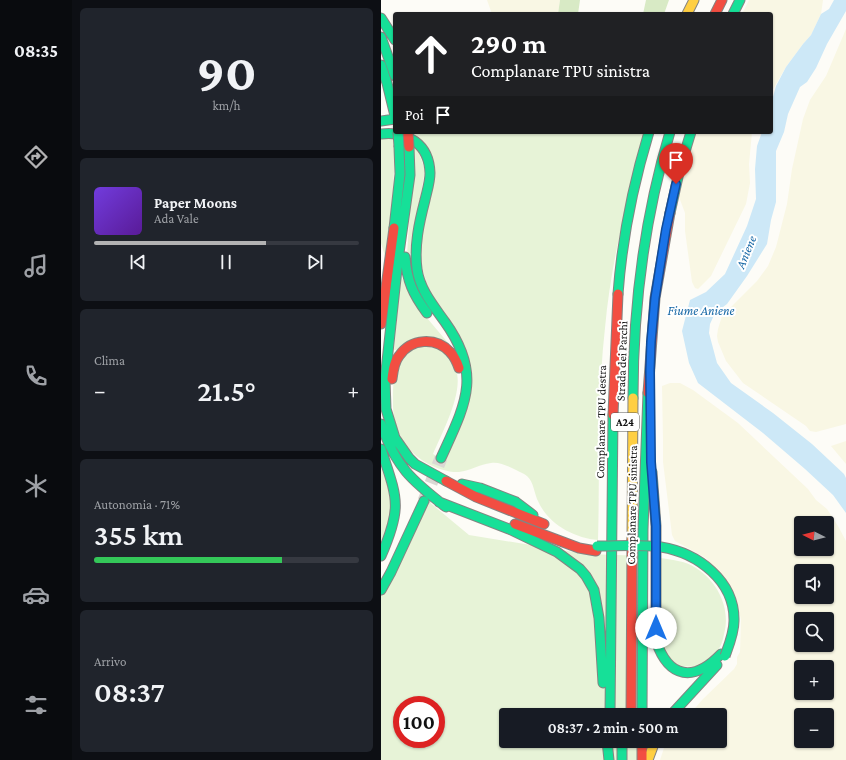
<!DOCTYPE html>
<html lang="it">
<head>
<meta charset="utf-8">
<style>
  :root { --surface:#171b24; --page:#20242c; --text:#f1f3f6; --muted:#9ea1a6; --line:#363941; --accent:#b2b2b3 }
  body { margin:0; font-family:"Crimson Pro",serif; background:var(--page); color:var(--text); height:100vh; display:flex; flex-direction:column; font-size:15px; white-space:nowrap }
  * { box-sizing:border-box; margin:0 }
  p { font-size:13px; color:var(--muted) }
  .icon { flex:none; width:22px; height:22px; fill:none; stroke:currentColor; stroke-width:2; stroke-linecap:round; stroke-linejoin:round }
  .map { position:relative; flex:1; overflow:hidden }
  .details { display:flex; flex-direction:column; gap:8px; padding:8px; background:#0d0f14; width:309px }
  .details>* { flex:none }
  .hud { position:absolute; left:12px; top:12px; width:380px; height:122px; border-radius:4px; box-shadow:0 1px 3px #0004; background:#202124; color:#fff; overflow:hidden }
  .needle { width:26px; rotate:276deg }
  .tools { position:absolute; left:413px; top:516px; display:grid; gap:8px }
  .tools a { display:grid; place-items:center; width:40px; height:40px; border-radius:4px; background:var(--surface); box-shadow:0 1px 3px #0004; font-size:20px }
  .speed { position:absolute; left:12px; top:696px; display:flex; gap:8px; font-size:20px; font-weight:700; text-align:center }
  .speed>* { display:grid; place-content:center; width:52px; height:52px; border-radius:50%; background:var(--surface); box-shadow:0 1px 3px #0004; line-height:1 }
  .speed .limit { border:6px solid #d22; background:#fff; color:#111 }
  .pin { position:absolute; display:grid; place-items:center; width:34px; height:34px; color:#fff; margin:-41px -17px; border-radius:50% 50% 50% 0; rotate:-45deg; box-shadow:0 0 4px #0007 }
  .pin .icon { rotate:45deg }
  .me { position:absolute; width:44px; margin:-22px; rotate:0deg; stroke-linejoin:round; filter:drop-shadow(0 0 3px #0008) }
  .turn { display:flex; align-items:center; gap:14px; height:84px; padding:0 12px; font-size:18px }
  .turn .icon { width:52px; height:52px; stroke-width:2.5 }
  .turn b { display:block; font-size:28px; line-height:34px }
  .then { display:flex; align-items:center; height:38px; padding:0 12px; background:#0003; gap:8px; font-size:15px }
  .big { font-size:30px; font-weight:600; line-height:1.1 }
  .details .widget { flex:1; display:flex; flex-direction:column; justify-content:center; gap:6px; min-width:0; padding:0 14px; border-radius:6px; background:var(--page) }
  .details .dial { align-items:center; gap:0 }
  .dial b { font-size:52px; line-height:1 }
  .song { display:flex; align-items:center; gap:12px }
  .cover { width:48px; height:48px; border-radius:6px; background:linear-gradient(135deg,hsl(260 70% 55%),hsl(270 70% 35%)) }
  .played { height:4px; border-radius:2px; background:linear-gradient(90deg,var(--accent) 65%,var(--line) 65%) }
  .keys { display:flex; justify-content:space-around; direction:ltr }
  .heat { display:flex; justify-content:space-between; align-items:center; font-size:22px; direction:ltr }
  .charge { height:6px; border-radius:3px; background:linear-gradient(90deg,#34c759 71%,var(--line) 0) }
  .trip { position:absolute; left:118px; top:708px; width:228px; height:40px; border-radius:4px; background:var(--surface); box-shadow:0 1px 3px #0004; font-weight:600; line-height:40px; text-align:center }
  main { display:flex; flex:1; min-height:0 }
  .dock { display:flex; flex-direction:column; width:72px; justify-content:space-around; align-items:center; background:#090b0e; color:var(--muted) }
  .dock .icon { width:28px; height:28px }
  .dock .on { color:var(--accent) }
  .dock b { font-size:18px; color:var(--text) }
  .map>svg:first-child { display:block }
  .farmland { fill:#f9f7e4; fill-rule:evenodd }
  .green { fill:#e7f3d7; fill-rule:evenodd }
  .forest { fill:#d8eac5 }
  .water { fill:#cde8f7 }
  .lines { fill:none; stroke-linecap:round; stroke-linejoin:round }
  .highway-tunnel { stroke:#dad9d4; stroke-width:13; stroke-dasharray:13 6; stroke-linecap:butt }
  .fast-casing { stroke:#858482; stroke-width:11 }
  .slow-casing { stroke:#858482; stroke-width:11 }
  .jam-casing { stroke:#858482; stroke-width:11 }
  .fast { stroke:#16e098; stroke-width:9 }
  .slow { stroke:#ffcf43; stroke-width:9 }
  .jam { stroke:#f24e42; stroke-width:9 }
  .fast-bridge-casing { stroke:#858482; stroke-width:11; stroke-linecap:butt }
  .jam-bridge-casing { stroke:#858482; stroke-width:11; stroke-linecap:butt }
  .fast-bridge { stroke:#16e098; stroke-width:9 }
  .jam-bridge { stroke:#f24e42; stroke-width:9 }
  .route-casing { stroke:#114b97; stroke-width:10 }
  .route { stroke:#1a73e8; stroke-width:7 }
  .labels { text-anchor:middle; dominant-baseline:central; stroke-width:4; stroke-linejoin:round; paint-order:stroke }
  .shield { fill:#fff; stroke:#585858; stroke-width:1 }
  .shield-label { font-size:11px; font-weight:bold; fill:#111 }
  .street-label { font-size:12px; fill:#111; stroke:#fff }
  .water-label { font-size:13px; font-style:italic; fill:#1768a6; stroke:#fff }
</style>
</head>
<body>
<main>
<nav class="dock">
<b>08:35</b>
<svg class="icon on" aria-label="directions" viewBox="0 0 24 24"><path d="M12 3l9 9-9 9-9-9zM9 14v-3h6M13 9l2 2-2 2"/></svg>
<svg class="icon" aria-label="music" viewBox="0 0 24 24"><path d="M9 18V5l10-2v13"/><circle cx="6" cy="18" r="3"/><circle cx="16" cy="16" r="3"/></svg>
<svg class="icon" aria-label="phone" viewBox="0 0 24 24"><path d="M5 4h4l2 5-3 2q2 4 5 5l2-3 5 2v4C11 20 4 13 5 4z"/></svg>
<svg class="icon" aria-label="climate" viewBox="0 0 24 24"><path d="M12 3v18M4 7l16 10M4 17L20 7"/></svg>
<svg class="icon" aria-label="car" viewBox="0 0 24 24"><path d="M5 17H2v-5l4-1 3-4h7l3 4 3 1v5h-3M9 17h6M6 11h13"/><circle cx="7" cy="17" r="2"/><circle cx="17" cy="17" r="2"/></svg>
<svg class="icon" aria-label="filters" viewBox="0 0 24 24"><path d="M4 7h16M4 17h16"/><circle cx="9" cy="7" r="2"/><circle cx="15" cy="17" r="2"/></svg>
</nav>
<section class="details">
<div class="widget dial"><b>90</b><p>km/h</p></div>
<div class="widget">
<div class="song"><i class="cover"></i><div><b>Paper Moons</b><p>Ada Vale</p></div></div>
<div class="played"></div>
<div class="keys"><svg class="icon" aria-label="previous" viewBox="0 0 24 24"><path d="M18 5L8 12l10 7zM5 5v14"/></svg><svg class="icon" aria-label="pause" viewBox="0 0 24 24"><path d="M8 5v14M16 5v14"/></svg><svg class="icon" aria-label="next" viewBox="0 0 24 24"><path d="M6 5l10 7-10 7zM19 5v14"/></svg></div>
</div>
<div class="widget"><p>Clima</p>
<div class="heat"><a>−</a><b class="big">21.5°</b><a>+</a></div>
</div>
<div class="widget"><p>Autonomia · 71%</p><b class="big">355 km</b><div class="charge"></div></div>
<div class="widget"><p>Arrivo</p><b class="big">08:37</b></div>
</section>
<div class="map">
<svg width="465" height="760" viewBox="0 0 465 760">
  <rect width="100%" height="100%" fill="#fdfcf7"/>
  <!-- farmland -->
  <path class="farmland" d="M106,0H179L177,14H111Z
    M368,0H442L440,14L430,35L422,44L405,67L390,93V14H361Z
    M465,29V424L435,432L429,431L425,426L362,383L345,361L337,342L336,336L337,329L341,316L376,281L387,266L395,247L406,204L411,169L422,119L429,100L445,76Z
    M314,132H371L368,164L369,183L365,204L330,276L317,289L314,288L311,282L304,231V213L298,197Z
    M289,383H299L312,390L357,423L427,489L435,500L446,509L457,526L465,541V760H279L284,745L287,741H339V715H308L322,699L353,669L356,664V657L359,652L360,620L355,597L325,558L294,541L291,535L282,462V441L281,386ZM420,523H446V549H420ZM420,571H446V597H420ZM420,619H446V645H420ZM420,667H446V693H420ZM420,715H446V741H420Z
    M465,441V464L450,446Z"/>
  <!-- green -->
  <path class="green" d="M31,132H263C247,197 230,261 224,328C216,398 219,470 217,540C193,538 167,524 157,501C152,490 153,478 141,473C133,469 119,461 110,463C99,464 89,471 78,472C58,473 32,458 22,441C16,431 12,417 12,406C12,394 11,372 19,361C23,355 32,350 37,346L62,349C66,356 73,363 75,370C83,392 61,433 52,454L63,460L91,387L48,292L38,257L50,185Z
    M12,135C16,176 9,216 4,256L0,243V137Z
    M33,145L37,150L44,170L30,253L26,255Z
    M20,276L35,305L68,344L13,350Z
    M0,468L9,493V519L0,546Z
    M47,501L88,535L205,554L267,556L265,715H125V741H265V760H0V595ZM21,705H55V739H21Z
    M280,558C292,560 305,561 315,568C337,582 350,609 343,634C342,640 340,647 336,651C331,657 324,662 318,667L295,666L279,645Z"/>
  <!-- forest -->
  <path class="forest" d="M179,0H199L197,14H177Z
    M265,0H288L283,14H262Z"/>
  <!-- water -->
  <path class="water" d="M453,0H465V11L446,44L435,68L426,82L419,87L407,114L403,132L395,151V202L390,220L386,244L366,276L346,304L334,313L329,324L328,333L336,363L350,383L392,413L431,444L463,474L465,478V513L452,495L424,469L382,433L317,383L308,363L301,331L309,300L325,292L344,274L366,226L375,199L374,169L376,146L381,132H390V104L395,86L405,67L422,44L430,35L440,14L448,9Z"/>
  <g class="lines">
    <!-- highway-tunnel -->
    <path class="highway-tunnel" d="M43,501L60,458"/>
    <defs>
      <path id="fast" d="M352,14L359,0
        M0,18L14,40
        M0,37L14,76
        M0,65L6,83L14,116
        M0,121L14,119
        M0,134C27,131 48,144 49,173C49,182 46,191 44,200C38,223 33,246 36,269C39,290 52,305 64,322C102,375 84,405 60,458
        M28,147L29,175L17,260L4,380L5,409L14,438L28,458L34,464L65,481
        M289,213L299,168L310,132
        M13,228L19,174L18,147
        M24,257C26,281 32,294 46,313
        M237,294C241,239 252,185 268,132
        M252,398C252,307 263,219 289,132
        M0,424C15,467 30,480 65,507
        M0,449C16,498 22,506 0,556
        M271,472L275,526V641C288,679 313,682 340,654
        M81,484L99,488L135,502L152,515
        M58,502L128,529L176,552L199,569L205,576L213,590L218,618L222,683
        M0,590L10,572L43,501
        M229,715L232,415
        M261,715L262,529L267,393
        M290,715L336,665
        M226,741L228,760
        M241,741V760"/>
      <path id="slow" d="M306,14L313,0
        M251,540L252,398
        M267,760L274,741"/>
      <path id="jam" d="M334,14L341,0
        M0,324L13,228
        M11,379C12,371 13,362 18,356C30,338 55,337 69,352C74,357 76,362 78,368
        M267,393L274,298L289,213
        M232,415L237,294
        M65,481L95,497L163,524
        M134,524L198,548L215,551
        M250,715L251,540
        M261,741V760"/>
    </defs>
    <!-- fast casing -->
    <use href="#fast" class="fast-casing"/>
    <!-- slow casing -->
    <use href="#slow" class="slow-casing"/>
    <!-- jam casing -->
    <use href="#jam" class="jam-casing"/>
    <!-- fast -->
    <use href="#fast" class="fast"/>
    <!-- slow -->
    <use href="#slow" class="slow"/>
    <!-- jam -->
    <use href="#jam" class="jam"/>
    <defs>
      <path id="fast-bridge" d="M17,132L18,147
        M216,546C237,546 259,544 280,547C317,553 354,581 353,621C353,633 348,645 344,656"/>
      <path id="jam-bridge" d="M27,132L28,147"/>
    </defs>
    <!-- fast-bridge casing -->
    <use href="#fast-bridge" class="fast-bridge-casing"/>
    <!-- jam-bridge casing -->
    <use href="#jam-bridge" class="jam-bridge-casing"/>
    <!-- fast-bridge -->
    <use href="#fast-bridge" class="fast-bridge"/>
    <!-- jam-bridge -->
    <use href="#jam-bridge" class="jam-bridge"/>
  </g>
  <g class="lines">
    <defs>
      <path id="route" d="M275,628V526L270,462L269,370L270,342L274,298L285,229L295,184"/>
    </defs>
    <!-- route casing -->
    <use href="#route" class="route-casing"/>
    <!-- route -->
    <use href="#route" class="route"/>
  </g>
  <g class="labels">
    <!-- shield labels -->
    <rect class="shield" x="230" y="413" width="28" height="18" rx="3"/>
    <g class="shield-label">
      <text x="244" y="422">A24</text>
    </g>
    <!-- street labels -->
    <g class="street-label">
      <text transform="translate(241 361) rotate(-88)">Strada dei Parchi</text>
      <text transform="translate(220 422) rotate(-89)">Complanare TPU destra</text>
      <text transform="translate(251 505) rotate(-89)">Complanare TPU sinistra</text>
    </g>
    <!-- water labels -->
    <g class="water-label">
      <text transform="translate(365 252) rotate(-68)">Aniene</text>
      <text x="320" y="310">Fiume Aniene</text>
    </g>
  </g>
</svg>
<div class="tools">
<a><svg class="needle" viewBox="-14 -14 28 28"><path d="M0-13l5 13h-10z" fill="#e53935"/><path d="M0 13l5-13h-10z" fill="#9ea1a6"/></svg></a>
<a><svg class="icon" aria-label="sound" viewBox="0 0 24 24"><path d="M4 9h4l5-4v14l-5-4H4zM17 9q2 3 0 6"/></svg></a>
<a><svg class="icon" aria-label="search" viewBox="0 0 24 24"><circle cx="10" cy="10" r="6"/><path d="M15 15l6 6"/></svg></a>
<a>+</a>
<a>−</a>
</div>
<div class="speed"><div class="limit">100</div></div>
<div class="pin" style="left:295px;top:184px;background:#d93025"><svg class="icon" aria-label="arrive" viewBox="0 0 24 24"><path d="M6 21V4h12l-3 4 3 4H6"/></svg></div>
<svg class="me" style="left:275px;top:628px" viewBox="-20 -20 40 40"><circle r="19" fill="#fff"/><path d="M0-13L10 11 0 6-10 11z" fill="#1a73e8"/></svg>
<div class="trip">08:37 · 2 min · 500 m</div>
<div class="hud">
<div class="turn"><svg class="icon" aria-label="ahead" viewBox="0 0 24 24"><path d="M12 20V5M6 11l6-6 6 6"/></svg><div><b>290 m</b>Complanare TPU sinistra</div></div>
<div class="then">Poi<svg class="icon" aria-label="arrive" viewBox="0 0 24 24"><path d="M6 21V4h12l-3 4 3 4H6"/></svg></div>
</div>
</div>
</main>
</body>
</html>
